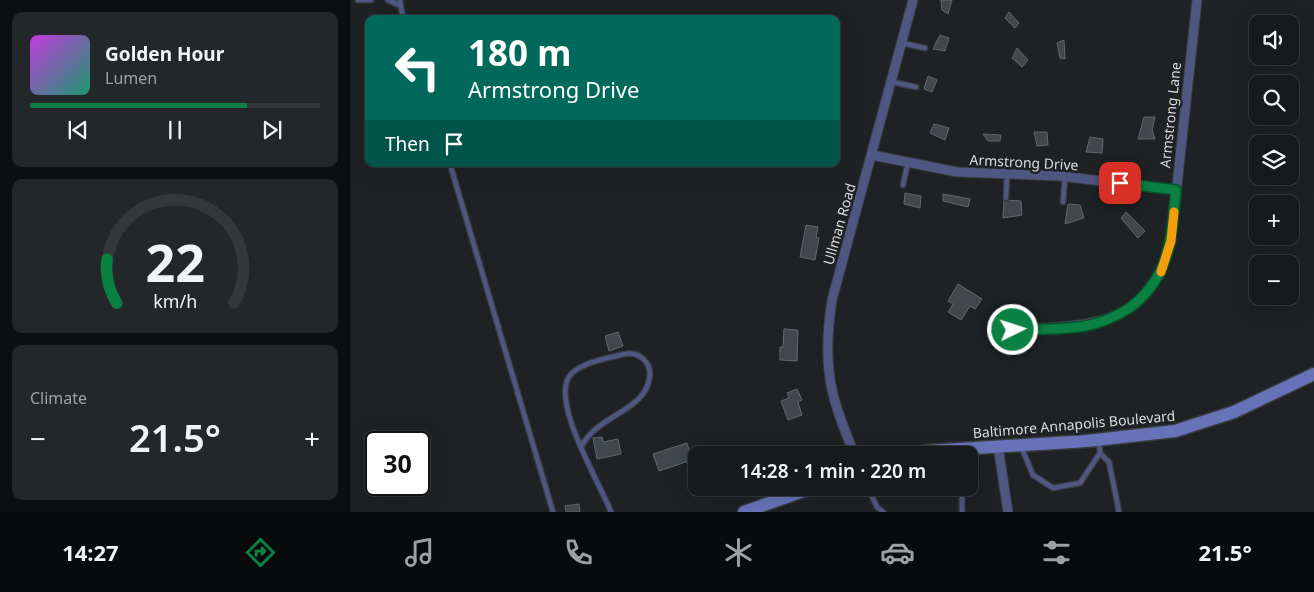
<!DOCTYPE html>
<html lang="en">
<head>
<meta charset="utf-8">
<style>
  :root { --surface:#161a1c; --page:#232729; --text:#f1f3f6; --muted:#9ea1a3; --line:#35383b; --accent:#0b8043 }
  body { margin:0; font-family:"Noto Sans",sans-serif; background:var(--page); color:var(--text); height:100vh; display:flex; flex-direction:column; font-size:19px; white-space:nowrap }
  * { box-sizing:border-box; margin:0 }
  p { font-size:16px; color:var(--muted) }
  .icon { flex:none; width:28px; height:28px; fill:none; stroke:currentColor; stroke-width:2; stroke-linecap:round; stroke-linejoin:round }
  .map { position:relative; flex:1; overflow:hidden }
  .details { display:flex; flex-direction:column; gap:12px; padding:12px; background:#0c0e0f; width:350px }
  .details>* { flex:none }
  .hud { position:absolute; left:15px; top:15px; width:475px; height:152px; border-radius:10px; box-shadow:0 5px 20px #0002,0 0 0 1px var(--line); background:#00695c; color:#fff; overflow:hidden }
  .controls { position:absolute; left:899px; top:15px; display:grid; gap:10px }
  .controls a { display:grid; place-items:center; width:50px; height:50px; border-radius:10px; background:var(--surface); box-shadow:0 5px 20px #0002,0 0 0 1px var(--line); font-size:25px }
  .speed { position:absolute; left:15px; top:431px; display:flex; gap:10px; font-size:25px; font-weight:700; text-align:center }
  .speed>* { display:grid; place-content:center; width:65px; height:65px; border-radius:50%; background:var(--surface); box-shadow:0 5px 20px #0002,0 0 0 1px var(--line); line-height:1 }
  .speed .limit { border:2px solid #111; border-radius:8px; background:#fff; color:#111 }
  .pin { position:absolute; display:grid; place-items:center; width:42px; height:42px; color:#fff; margin:-21px; border-radius:10px; box-shadow:0 2px 8px #0006 }
  .me { position:absolute; width:55px; margin:-28px; rotate:86deg; stroke-linejoin:round; filter:drop-shadow(0 0 4px #0008) }
  .turn { display:flex; align-items:center; gap:18px; height:105px; padding:0 20px; font-size:22px }
  .turn .icon { width:65px; height:65px; stroke-width:2.5 }
  .turn b { display:block; font-size:35px; line-height:42px }
  .then { display:flex; align-items:center; height:48px; padding:0 20px; background:#0003; gap:10px; font-size:19px }
  .big { font-size:38px; font-weight:600; line-height:1.1 }
  .details .tile { flex:1; display:flex; flex-direction:column; justify-content:center; gap:8px; min-width:0; padding:0 18px; border-radius:10px; background:var(--page) }
  .details .dial { align-items:center; gap:0 }
  .dial svg { height:130px; overflow:visible; fill:none; stroke:var(--line); stroke-width:7; stroke-linecap:round; text-anchor:middle }
  .dial text { fill:var(--text); stroke:none }
  .song { display:flex; align-items:center; gap:15px }
  .cover { width:60px; height:60px; border-radius:8px; background:linear-gradient(135deg,hsl(290 70% 55%),hsl(160 70% 35%)) }
  .played { height:5px; border-radius:2px; background:linear-gradient(90deg,var(--accent) 75%,var(--line) 75%) }
  .keys { display:flex; justify-content:space-around; direction:ltr }
  .heat { display:flex; justify-content:space-between; align-items:center; font-size:28px; direction:ltr }
  .trip { position:absolute; left:338px; top:446px; width:290px; height:50px; border-radius:10px; background:var(--surface); box-shadow:0 5px 20px #0002,0 0 0 1px var(--line); font-weight:600; line-height:50px; text-align:center }
  .menu { display:flex; height:80px; justify-content:space-around; align-items:center; background:#090a0b; color:var(--muted) }
  .menu .icon { width:35px; height:35px }
  .menu .selected { color:var(--accent) }
  .menu b { font-size:22px; color:var(--text) }
  main { display:flex; flex:1; min-height:0 }
  .map>svg:first-child { display:block }
  .building { fill:#42474b; stroke:#61676b }
  .lines { fill:none; stroke-linecap:round; stroke-linejoin:round }
  .service-casing { stroke:#383c3f; stroke-width:7 }
  .minor-casing { stroke:#383c3f; stroke-width:11 }
  .secondary-casing { stroke:#383c3f; stroke-width:15 }
  .service { stroke:#4e5682; stroke-width:4.5 }
  .minor { stroke:#4e5682; stroke-width:9 }
  .secondary { stroke:#6673b9; stroke-width:12 }
  .route-casing { stroke:#07532c; stroke-width:12 }
  .route { stroke:#0b8043; stroke-width:9 }
  .slow { stroke:#f59e0b; stroke-width:9 }
  .labels { text-anchor:middle; dominant-baseline:central; stroke-width:5; stroke-linejoin:round; paint-order:stroke }
  .street-label { font-size:14px; fill:#d8dbdd; stroke:#1e2225 }
</style>
</head>
<body>
<main>
<section class="details">
<div class="tile">
<div class="song"><i class="cover"></i><div><b>Golden Hour</b><p>Lumen</p></div></div>
<div class="played"></div>
<div class="keys"><svg class="icon" aria-label="previous" viewBox="0 0 24 24"><path d="M18 5L8 12l10 7zM5 5v14"/></svg><svg class="icon" aria-label="pause" viewBox="0 0 24 24"><path d="M8 5v14M16 5v14"/></svg><svg class="icon" aria-label="next" viewBox="0 0 24 24"><path d="M6 5l10 7-10 7zM19 5v14"/></svg></div>
</div>
<div class="tile dial"><svg viewBox="0 0 100 80">
<path d="M14 69A42 42 0 1 1 86 69"/>
<path d="M14 69A42 42 0 0 1 8 42" stroke="#0b8043"/>
<text x="50" y="56" font-size="32" font-weight="700">22</text>
<text x="50" y="72" font-size="11">km/h</text>
</svg></div>
<div class="tile"><p>Climate</p>
<div class="heat"><a>−</a><b class="big">21.5°</b><a>+</a></div>
</div>
</section>
<div class="map">
<svg width="964" height="512" viewBox="0 0 964 512">
  <rect width="100%" height="100%" fill="#1e2225"/>
  <!-- building -->
  <path class="building" d="M591,0H602L598,14L592,10Z
    M659,12L669,23L665,28L655,18Z
    M590,35L599,38L595,51L583,49Z
    M714,40L715,59L710,58L707,43Z
    M667,48L678,60L672,67L662,58Z
    M578,76L587,80L582,92L574,89Z
    M794,117H805L802,130L805,139H788Z
    M584,124L599,128L595,140L580,133Z
    M684,132H697L698,145L687,146Z
    M633,134L651,135L650,141H638Z
    M740,137L753,139L752,153L736,152Z
    M555,193L571,196L570,208L554,204Z
    M593,194L620,199L618,207L593,201Z
    M654,200L671,201L672,215L653,218Z
    M718,204L730,205L734,218L715,224Z
    M776,212L795,231L788,238L771,218Z
    M456,225L468,227L466,237L469,238L465,260L450,257Z
    M608,284L632,299L625,309L620,306L611,320L598,312L603,304L598,301Z
    M434,329L448,330L447,361L430,360V347H433Z
    M268,332L273,346L259,351L255,336Z
    M447,389L452,400L448,402L452,415L438,420L431,401L439,398L437,393Z
    M252,437L253,442L268,439L271,454L247,459L243,438Z
    M337,443L342,460L309,471L303,454Z
    M229,504L230,512H216L215,506Z"/>
  <g class="lines">
    <defs>
      <path id="service" d="M8,0H21
        M38,0L51,6
        M50,0L53,19
        M552,43L575,48
        M542,82L566,87
        M100,164L203,512
        M553,185L558,162
        M656,198L657,174
        M713,202L715,176
        M671,446L683,475L703,488L730,483L750,453L749,442
        M231,447C247,416 289,412 298,384C305,364 290,349 270,355C255,359 233,362 221,374C198,399 251,485 261,512
        M750,453L759,462L769,512
        M518,488L527,507L533,512
        M612,488V512"/>
      <path id="minor" d="M522,155L607,172L710,176L826,190
        M663,330C738,325 800,330 821,241L847,0
        M648,446L658,512
        M505,455C479,396 472,364 482,300L563,0"/>
      <path id="secondary" d="M565,455L578,451L737,441L825,431L884,412L964,374
        M394,512L462,488"/>
    </defs>
    <!-- service casing -->
    <use href="#service" class="service-casing"/>
    <!-- minor casing -->
    <use href="#minor" class="minor-casing"/>
    <!-- secondary casing -->
    <use href="#secondary" class="secondary-casing"/>
    <!-- service -->
    <use href="#service" class="service"/>
    <!-- minor -->
    <use href="#minor" class="minor"/>
    <!-- secondary -->
    <use href="#secondary" class="secondary"/>
  </g>
  <g class="lines">
    <defs>
      <path id="route" d="M663,330C687,329 712,330 735,326C751,323 765,317 778,309C821,278 821,238 826,190L770,183"/>
    </defs>
    <!-- route casing -->
    <use href="#route" class="route-casing"/>
    <!-- route -->
    <use href="#route" class="route"/>
    <!-- slow -->
    <path class="slow" d="M811,272L821,241L824,212"/>
  </g>
  <g class="labels">
    <!-- street labels -->
    <g class="street-label">
      <text transform="translate(820 115) rotate(-84)">Armstrong Lane</text>
      <text transform="translate(674 162) rotate(3)">Armstrong Drive</text>
      <text transform="translate(489 224) rotate(-74)">Ullman Road</text>
      <text transform="translate(724 424) rotate(-5)">Baltimore Annapolis Boulevard</text>
    </g>
  </g>
</svg>
<div class="controls">
<a><svg class="icon" aria-label="sound" viewBox="0 0 24 24"><path d="M4 9h4l5-4v14l-5-4H4zM17 9q2 3 0 6"/></svg></a>
<a><svg class="icon" aria-label="search" viewBox="0 0 24 24"><circle cx="10" cy="10" r="6"/><path d="M15 15l6 6"/></svg></a>
<a><svg class="icon" aria-label="layers" viewBox="0 0 24 24"><path d="M12 4l9 5-9 5-9-5zM3 14l9 5 9-5"/></svg></a>
<a>+</a>
<a>−</a>
</div>
<div class="speed"><div class="limit">30</div></div>
<div class="pin" style="left:770px;top:183px;background:#d93025"><svg class="icon" aria-label="arrive" viewBox="0 0 24 24"><path d="M6 21V4h12l-3 4 3 4H6"/></svg></div>
<svg class="me" style="left:663px;top:330px" viewBox="-20 -20 40 40"><circle r="17" fill="#0b8043" stroke="#fff" stroke-width="3"/><path d="M0-11L8 9 0 5-8 9z" fill="#fff"/></svg>
<div class="trip">14:28 · 1 min · 220 m</div>
<div class="hud">
<div class="turn"><svg class="icon" aria-label="left" viewBox="0 0 24 24"><path d="M17 20v-9H6M10 6l-5 5 5 5"/></svg><div><b>180 m</b>Armstrong Drive</div></div>
<div class="then">Then<svg class="icon" aria-label="arrive" viewBox="0 0 24 24"><path d="M6 21V4h12l-3 4 3 4H6"/></svg></div>
</div>
</div>
</main>
<nav class="menu">
<b>14:27</b>
<svg class="icon selected" aria-label="directions" viewBox="0 0 24 24"><path d="M12 3l9 9-9 9-9-9zM9 14v-3h6M13 9l2 2-2 2"/></svg>
<svg class="icon" aria-label="music" viewBox="0 0 24 24"><path d="M9 18V5l10-2v13"/><circle cx="6" cy="18" r="3"/><circle cx="16" cy="16" r="3"/></svg>
<svg class="icon" aria-label="phone" viewBox="0 0 24 24"><path d="M5 4h4l2 5-3 2q2 4 5 5l2-3 5 2v4C11 20 4 13 5 4z"/></svg>
<svg class="icon" aria-label="climate" viewBox="0 0 24 24"><path d="M12 3v18M4 7l16 10M4 17L20 7"/></svg>
<svg class="icon" aria-label="car" viewBox="0 0 24 24"><path d="M5 17H2v-5l4-1 3-4h7l3 4 3 1v5h-3M9 17h6M6 11h13"/><circle cx="7" cy="17" r="2"/><circle cx="17" cy="17" r="2"/></svg>
<svg class="icon" aria-label="filters" viewBox="0 0 24 24"><path d="M4 7h16M4 17h16"/><circle cx="9" cy="7" r="2"/><circle cx="15" cy="17" r="2"/></svg>
<b>21.5°</b>
</nav>
</body>
</html>
